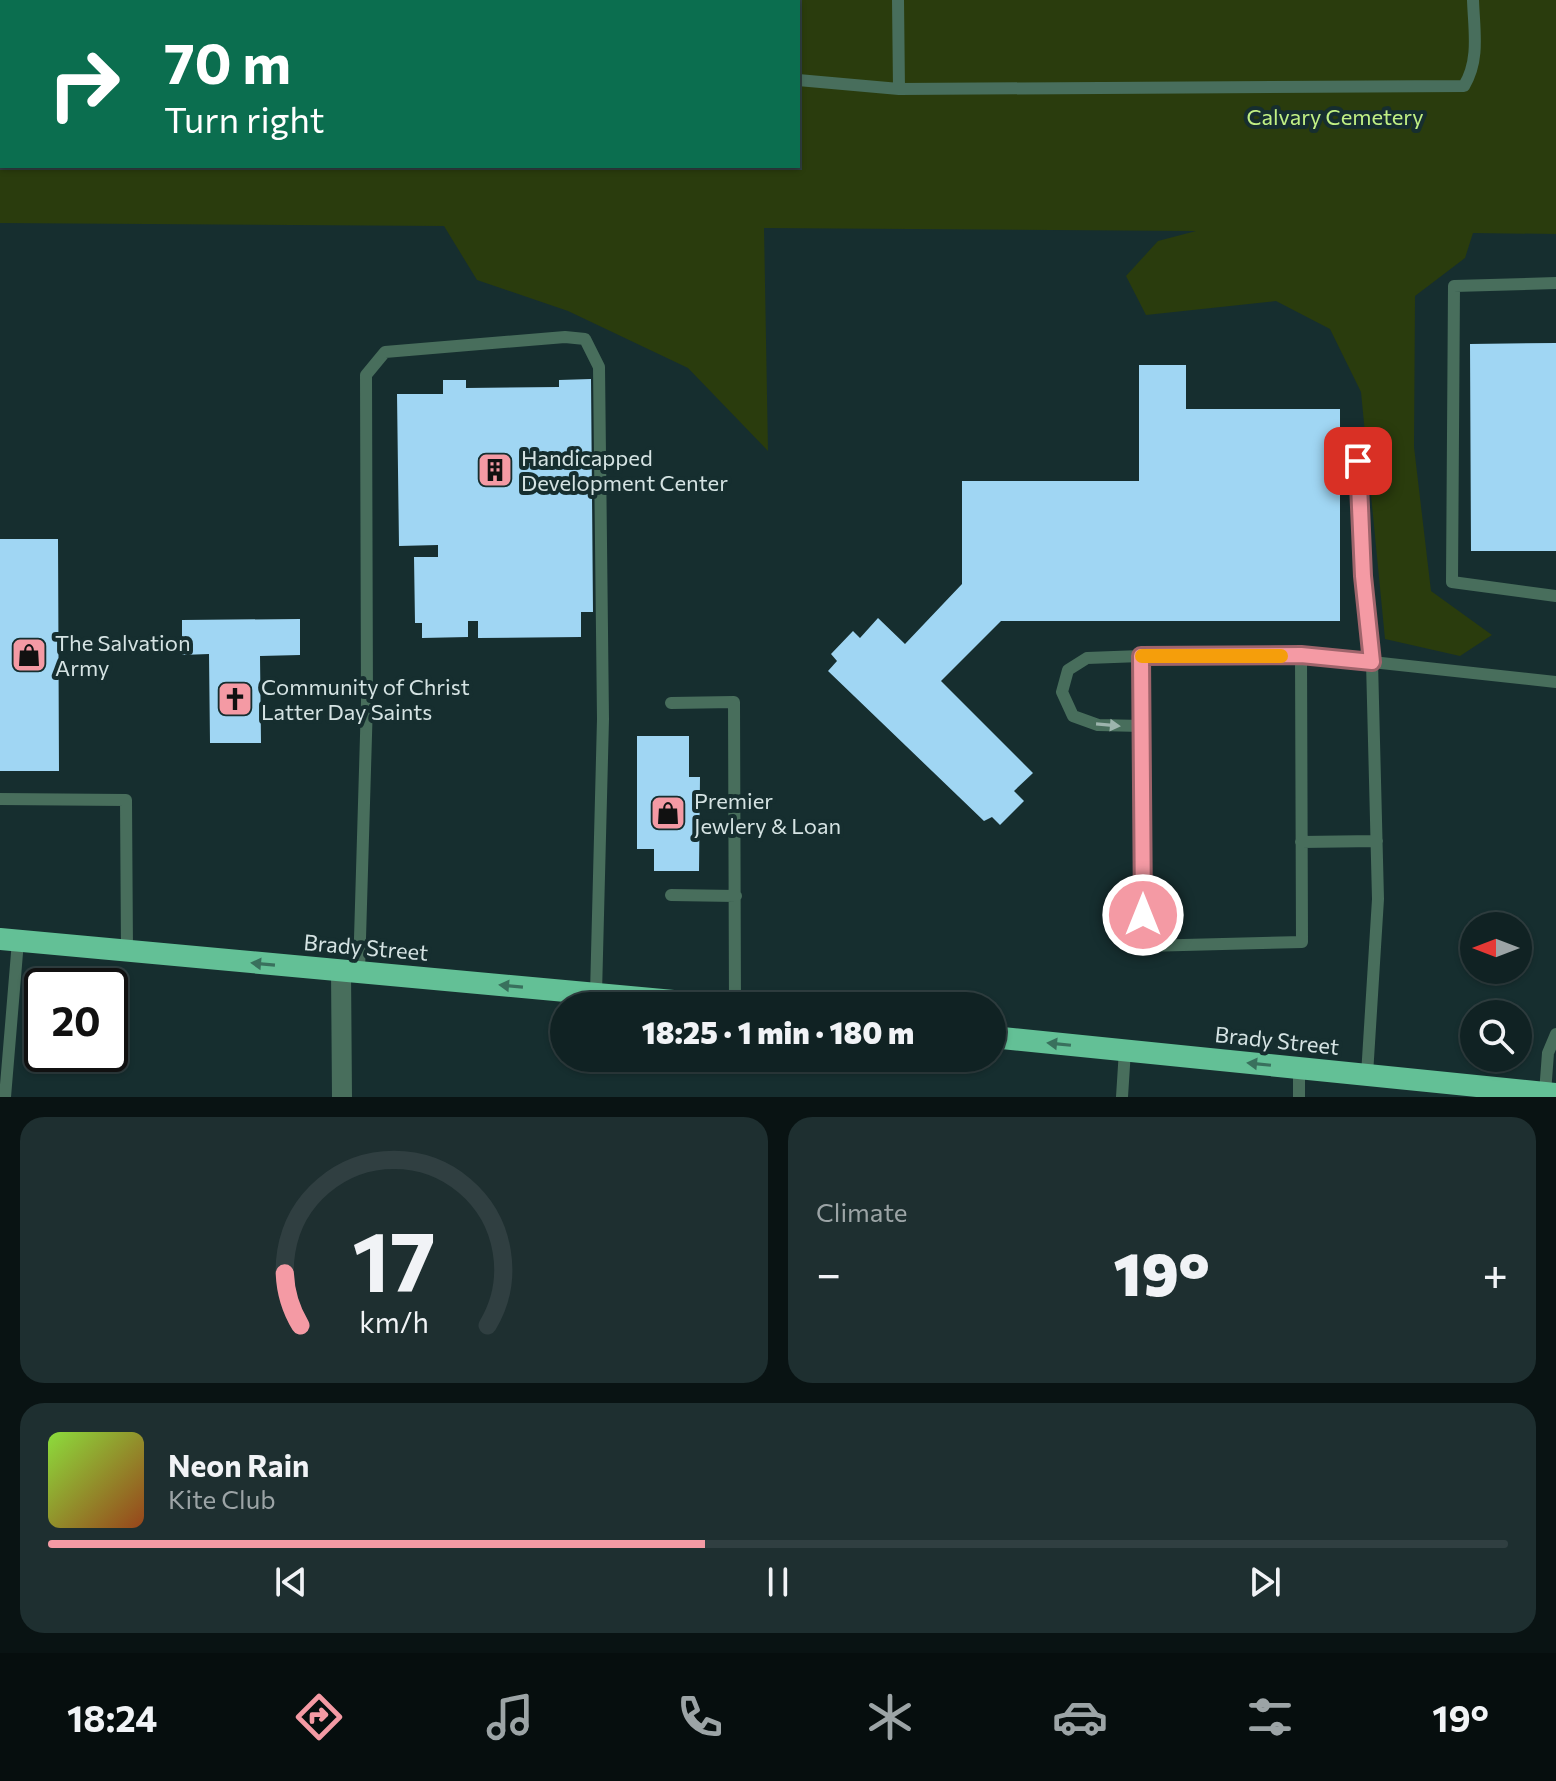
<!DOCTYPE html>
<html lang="en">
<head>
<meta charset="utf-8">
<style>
  :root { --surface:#102223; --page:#1e2f30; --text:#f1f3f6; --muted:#9ca4a6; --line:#303f41; --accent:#f49aa4 }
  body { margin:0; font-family:Commissioner,sans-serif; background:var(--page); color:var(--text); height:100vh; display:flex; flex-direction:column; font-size:30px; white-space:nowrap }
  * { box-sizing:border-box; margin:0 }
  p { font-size:26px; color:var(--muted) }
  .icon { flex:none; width:44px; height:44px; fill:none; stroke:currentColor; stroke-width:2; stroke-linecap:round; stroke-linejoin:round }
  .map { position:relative; height:1097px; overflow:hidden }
  .details { display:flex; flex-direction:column; gap:20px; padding:20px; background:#091313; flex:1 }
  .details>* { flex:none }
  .banner { position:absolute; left:0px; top:0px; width:800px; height:168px; box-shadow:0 2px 6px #0004,0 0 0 2px var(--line); background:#0b6e4f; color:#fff; overflow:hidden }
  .needle { width:52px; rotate:270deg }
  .fabs { position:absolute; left:1460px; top:912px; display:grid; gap:16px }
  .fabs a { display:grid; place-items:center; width:72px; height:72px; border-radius:50%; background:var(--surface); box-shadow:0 2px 6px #0004,0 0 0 2px var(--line); font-size:40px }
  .speed { position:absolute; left:24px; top:968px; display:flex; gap:16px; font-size:40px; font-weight:700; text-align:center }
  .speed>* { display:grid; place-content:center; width:104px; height:104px; border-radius:50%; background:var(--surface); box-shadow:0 2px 6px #0004,0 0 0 2px var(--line); line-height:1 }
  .speed .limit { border:4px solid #111; border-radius:12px; background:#fff; color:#111 }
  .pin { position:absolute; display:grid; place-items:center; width:68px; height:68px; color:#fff; margin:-34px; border-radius:16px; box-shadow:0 4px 12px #0006 }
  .me { position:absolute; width:88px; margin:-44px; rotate:0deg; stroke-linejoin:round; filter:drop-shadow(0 0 6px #0008) }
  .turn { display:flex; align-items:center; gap:28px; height:168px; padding:0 32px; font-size:36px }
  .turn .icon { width:104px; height:104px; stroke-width:2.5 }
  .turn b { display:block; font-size:56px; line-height:68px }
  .big { font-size:60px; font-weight:800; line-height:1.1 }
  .details .tile { flex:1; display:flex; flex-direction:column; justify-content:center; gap:12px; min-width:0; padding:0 28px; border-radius:24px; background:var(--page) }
  .details .dial { align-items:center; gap:0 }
  .dial svg { height:208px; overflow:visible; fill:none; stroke:var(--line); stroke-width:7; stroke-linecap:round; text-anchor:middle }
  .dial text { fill:var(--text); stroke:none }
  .song { display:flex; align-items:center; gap:24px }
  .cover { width:96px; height:96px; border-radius:12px; background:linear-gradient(135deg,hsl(90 70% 55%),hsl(20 70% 35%)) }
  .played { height:8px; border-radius:4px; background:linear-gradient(90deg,var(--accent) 45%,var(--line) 45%) }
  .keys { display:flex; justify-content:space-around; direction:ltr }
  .heat { display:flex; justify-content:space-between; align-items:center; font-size:44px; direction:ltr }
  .details .tiles { flex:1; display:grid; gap:20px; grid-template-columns:1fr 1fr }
  .tile:last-child { grid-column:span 2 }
  .trip { position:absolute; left:550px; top:992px; width:456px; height:80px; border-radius:40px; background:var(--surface); box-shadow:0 2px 6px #0004,0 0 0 2px var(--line); font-weight:800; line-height:80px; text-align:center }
  .menu { display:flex; height:128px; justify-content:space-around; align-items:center; background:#060e0e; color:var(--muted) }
  .menu .icon { width:56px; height:56px }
  .menu .selected { color:var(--accent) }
  .menu b { font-size:36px; color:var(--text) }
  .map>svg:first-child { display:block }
  .green { fill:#2a3c0d; fill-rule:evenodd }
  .building { fill:#a0d6f3 }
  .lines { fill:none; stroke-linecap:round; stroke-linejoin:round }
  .service { stroke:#486e5c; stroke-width:12 }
  .minor { stroke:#486e5c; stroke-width:20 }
  .trunk { stroke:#63c096; stroke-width:22 }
  .oneway { fill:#9db4ad }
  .oneway2 { fill:#39705d }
  .route-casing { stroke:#9f646b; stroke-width:20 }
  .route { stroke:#f49aa4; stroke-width:14 }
  .slow { stroke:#f59e0b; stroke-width:14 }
  .labels { text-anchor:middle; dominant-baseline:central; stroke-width:8; stroke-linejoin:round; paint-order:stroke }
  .park-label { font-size:22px; fill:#c1f084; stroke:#162e2f }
  .poi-label { font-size:22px; fill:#d5e3e3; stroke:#162e2f; text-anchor:start }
  .street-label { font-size:22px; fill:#d5e3e3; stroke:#162e2f }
</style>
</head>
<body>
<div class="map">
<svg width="1556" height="1097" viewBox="0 0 1556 1097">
  <rect width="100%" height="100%" fill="#162e2f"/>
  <!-- green -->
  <path class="green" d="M0,0H1556V234L1473,233L1465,258L1415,296L1414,447L1431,591L1492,635L1460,656L1385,639L1361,392L1330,329L1276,301L1146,315L1126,276L1158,241L1196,231L764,228L768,451L688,368L568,311L477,280L444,226L0,223ZM2,2H798V166H2Z"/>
  <!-- building -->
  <path class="building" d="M1556,343V551H1471L1470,344Z
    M1139,365H1186V409H1340V621H1001L941,681L1033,773L1014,791L1024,801L1000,825L992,817L984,821L828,671L837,661L831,654L853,631L860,638L878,618L905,644L962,584V481H1139Z
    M591,379L593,612H581V637L478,638V621H468V637L422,638V623H415L414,557H438V545L399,546L397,394H443V380H466V388L559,387V380Z
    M0,539H58L59,771H0Z
    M300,619V655L260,656L261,743H210L209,654L182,655V620Z
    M637,736H689V777H700L699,871H654V849H637Z"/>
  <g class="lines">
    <!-- service -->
    <path class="service" d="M3,0L6,2
      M898,0L899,89
      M54,2L57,0
      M798,80L899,89L1464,86C1480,60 1474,30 1473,0
      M1556,283L1454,286L1452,582L1556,596
      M1301,655L1302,942L1144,946L1141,656L1301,655L1372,662L1363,576L1358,461
      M1141,656L1087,658L1068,670L1062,692L1073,716L1098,725L1142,726
      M671,703L734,702L735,1006
      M0,799L126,800L127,951
      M1301,842L1377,841
      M671,895L736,896
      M359,972L367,702L366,375L385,352L565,337L585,339L599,367L603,719L596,994
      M1299,1068V1097
      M1367,1075L1378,899L1372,662L1556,682
      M1545,1093L1548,1053L1556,1034
      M5,1097L18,941
      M1122,1097L1125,1050"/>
    <!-- minor -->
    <path class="minor" d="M341,971L342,1097"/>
    <!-- trunk -->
    <path class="trunk" d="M0,939L728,1006
      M992,1037L1556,1094"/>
  </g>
  <!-- one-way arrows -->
  <defs><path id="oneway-solid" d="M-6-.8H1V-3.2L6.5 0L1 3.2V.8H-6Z" transform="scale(2)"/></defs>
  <use class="oneway" href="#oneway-solid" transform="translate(1108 725) rotate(5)"/>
  <g class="oneway2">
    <use href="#oneway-solid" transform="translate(263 964) rotate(-175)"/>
    <use href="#oneway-solid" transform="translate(511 986) rotate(-175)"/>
    <use href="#oneway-solid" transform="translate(1059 1044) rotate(-174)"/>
    <use href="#oneway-solid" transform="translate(1259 1064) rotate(-174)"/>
  </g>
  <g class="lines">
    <defs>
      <path id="route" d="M1143,915L1141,656L1301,655L1372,662L1363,576L1358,461"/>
    </defs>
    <!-- route casing -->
    <use href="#route" class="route-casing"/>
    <!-- route -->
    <use href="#route" class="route"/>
    <!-- slow -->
    <path class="slow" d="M1142,656H1281"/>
  </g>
  <!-- icons -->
  <defs>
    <symbol id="building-square" viewBox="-11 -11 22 22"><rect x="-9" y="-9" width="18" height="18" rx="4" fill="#f49aa4" stroke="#162e2f"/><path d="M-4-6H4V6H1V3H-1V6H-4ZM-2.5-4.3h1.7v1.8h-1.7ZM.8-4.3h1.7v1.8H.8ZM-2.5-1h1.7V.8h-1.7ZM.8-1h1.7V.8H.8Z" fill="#111"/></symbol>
    <symbol id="shop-square" viewBox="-11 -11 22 22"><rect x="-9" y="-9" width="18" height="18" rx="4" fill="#f49aa4" stroke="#162e2f"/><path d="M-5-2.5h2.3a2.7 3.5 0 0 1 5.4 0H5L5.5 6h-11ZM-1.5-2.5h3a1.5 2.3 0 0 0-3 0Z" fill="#111"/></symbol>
    <symbol id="church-square" viewBox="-11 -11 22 22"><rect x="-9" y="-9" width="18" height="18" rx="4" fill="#f49aa4" stroke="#162e2f"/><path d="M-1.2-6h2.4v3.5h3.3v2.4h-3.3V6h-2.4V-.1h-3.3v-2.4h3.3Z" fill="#111"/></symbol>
  </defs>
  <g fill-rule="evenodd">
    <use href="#building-square" x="475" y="450" width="40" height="40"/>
    <use href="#shop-square" x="9" y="635" width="40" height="40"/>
    <use href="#church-square" x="215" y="679" width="40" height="40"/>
    <use href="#shop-square" x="648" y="793" width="40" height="40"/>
  </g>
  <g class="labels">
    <!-- park labels -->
    <g class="park-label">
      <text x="1335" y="116">Calvary Cemetery</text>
    </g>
    <!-- poi labels -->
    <g class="poi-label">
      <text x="521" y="457">Handicapped<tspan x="521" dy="25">Development Center</tspan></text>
      <text x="55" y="642">The Salvation<tspan x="55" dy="25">Army</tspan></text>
      <text x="261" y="686">Community of Christ<tspan x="261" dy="25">Latter Day Saints</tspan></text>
      <text x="694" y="800">Premier<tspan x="694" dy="25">Jewlery &amp; Loan</tspan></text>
    </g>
    <!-- street labels -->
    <g class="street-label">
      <text transform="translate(366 947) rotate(5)">Brady Street</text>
      <text transform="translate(1277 1040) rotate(6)">Brady Street</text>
    </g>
  </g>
</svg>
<div class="fabs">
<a><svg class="needle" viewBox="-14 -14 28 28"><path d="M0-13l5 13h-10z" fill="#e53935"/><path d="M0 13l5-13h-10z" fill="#9ca4a6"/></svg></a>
<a><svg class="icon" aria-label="search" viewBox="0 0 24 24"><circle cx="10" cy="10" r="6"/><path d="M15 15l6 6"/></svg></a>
</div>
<div class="speed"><div class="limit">20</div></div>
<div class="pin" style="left:1358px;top:461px;background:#d93025"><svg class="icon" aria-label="arrive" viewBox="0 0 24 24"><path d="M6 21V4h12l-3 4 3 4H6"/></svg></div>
<svg class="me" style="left:1143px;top:915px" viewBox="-20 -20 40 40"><circle r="17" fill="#f49aa4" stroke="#fff" stroke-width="3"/><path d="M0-11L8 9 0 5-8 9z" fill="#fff"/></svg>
<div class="trip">18:25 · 1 min · 180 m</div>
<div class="banner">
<div class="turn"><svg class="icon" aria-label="right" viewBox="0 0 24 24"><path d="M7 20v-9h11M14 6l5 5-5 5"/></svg><div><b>70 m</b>Turn right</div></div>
</div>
</div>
<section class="details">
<div class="tiles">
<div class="tile dial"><svg viewBox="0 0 100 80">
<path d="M14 69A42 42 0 1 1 86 69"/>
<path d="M14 69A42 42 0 0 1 8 49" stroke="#f49aa4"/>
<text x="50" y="56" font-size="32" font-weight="700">17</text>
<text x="50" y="72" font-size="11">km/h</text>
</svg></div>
<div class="tile"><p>Climate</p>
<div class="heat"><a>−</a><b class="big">19°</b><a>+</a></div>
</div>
<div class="tile">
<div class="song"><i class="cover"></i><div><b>Neon Rain</b><p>Kite Club</p></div></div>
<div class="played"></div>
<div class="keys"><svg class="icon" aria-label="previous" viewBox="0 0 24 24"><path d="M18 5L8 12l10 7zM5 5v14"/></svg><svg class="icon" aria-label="pause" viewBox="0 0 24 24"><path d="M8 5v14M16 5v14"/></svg><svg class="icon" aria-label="next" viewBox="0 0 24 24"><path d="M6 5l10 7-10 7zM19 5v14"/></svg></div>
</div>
</div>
</section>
<nav class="menu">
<b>18:24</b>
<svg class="icon selected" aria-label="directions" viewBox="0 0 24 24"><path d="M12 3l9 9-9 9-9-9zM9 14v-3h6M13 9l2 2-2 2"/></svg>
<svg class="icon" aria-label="music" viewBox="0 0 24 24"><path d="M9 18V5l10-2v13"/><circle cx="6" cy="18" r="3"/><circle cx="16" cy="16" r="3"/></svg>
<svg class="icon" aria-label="phone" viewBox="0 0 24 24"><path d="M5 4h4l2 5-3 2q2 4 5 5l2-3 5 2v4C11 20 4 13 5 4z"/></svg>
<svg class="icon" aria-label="climate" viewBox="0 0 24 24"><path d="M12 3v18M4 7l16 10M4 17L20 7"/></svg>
<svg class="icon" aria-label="car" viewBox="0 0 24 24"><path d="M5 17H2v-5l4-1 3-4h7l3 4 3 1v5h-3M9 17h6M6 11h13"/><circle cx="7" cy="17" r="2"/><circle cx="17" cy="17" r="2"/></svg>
<svg class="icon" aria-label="filters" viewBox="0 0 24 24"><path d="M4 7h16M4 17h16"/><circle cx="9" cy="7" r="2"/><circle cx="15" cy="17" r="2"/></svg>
<b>19°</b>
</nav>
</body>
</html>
